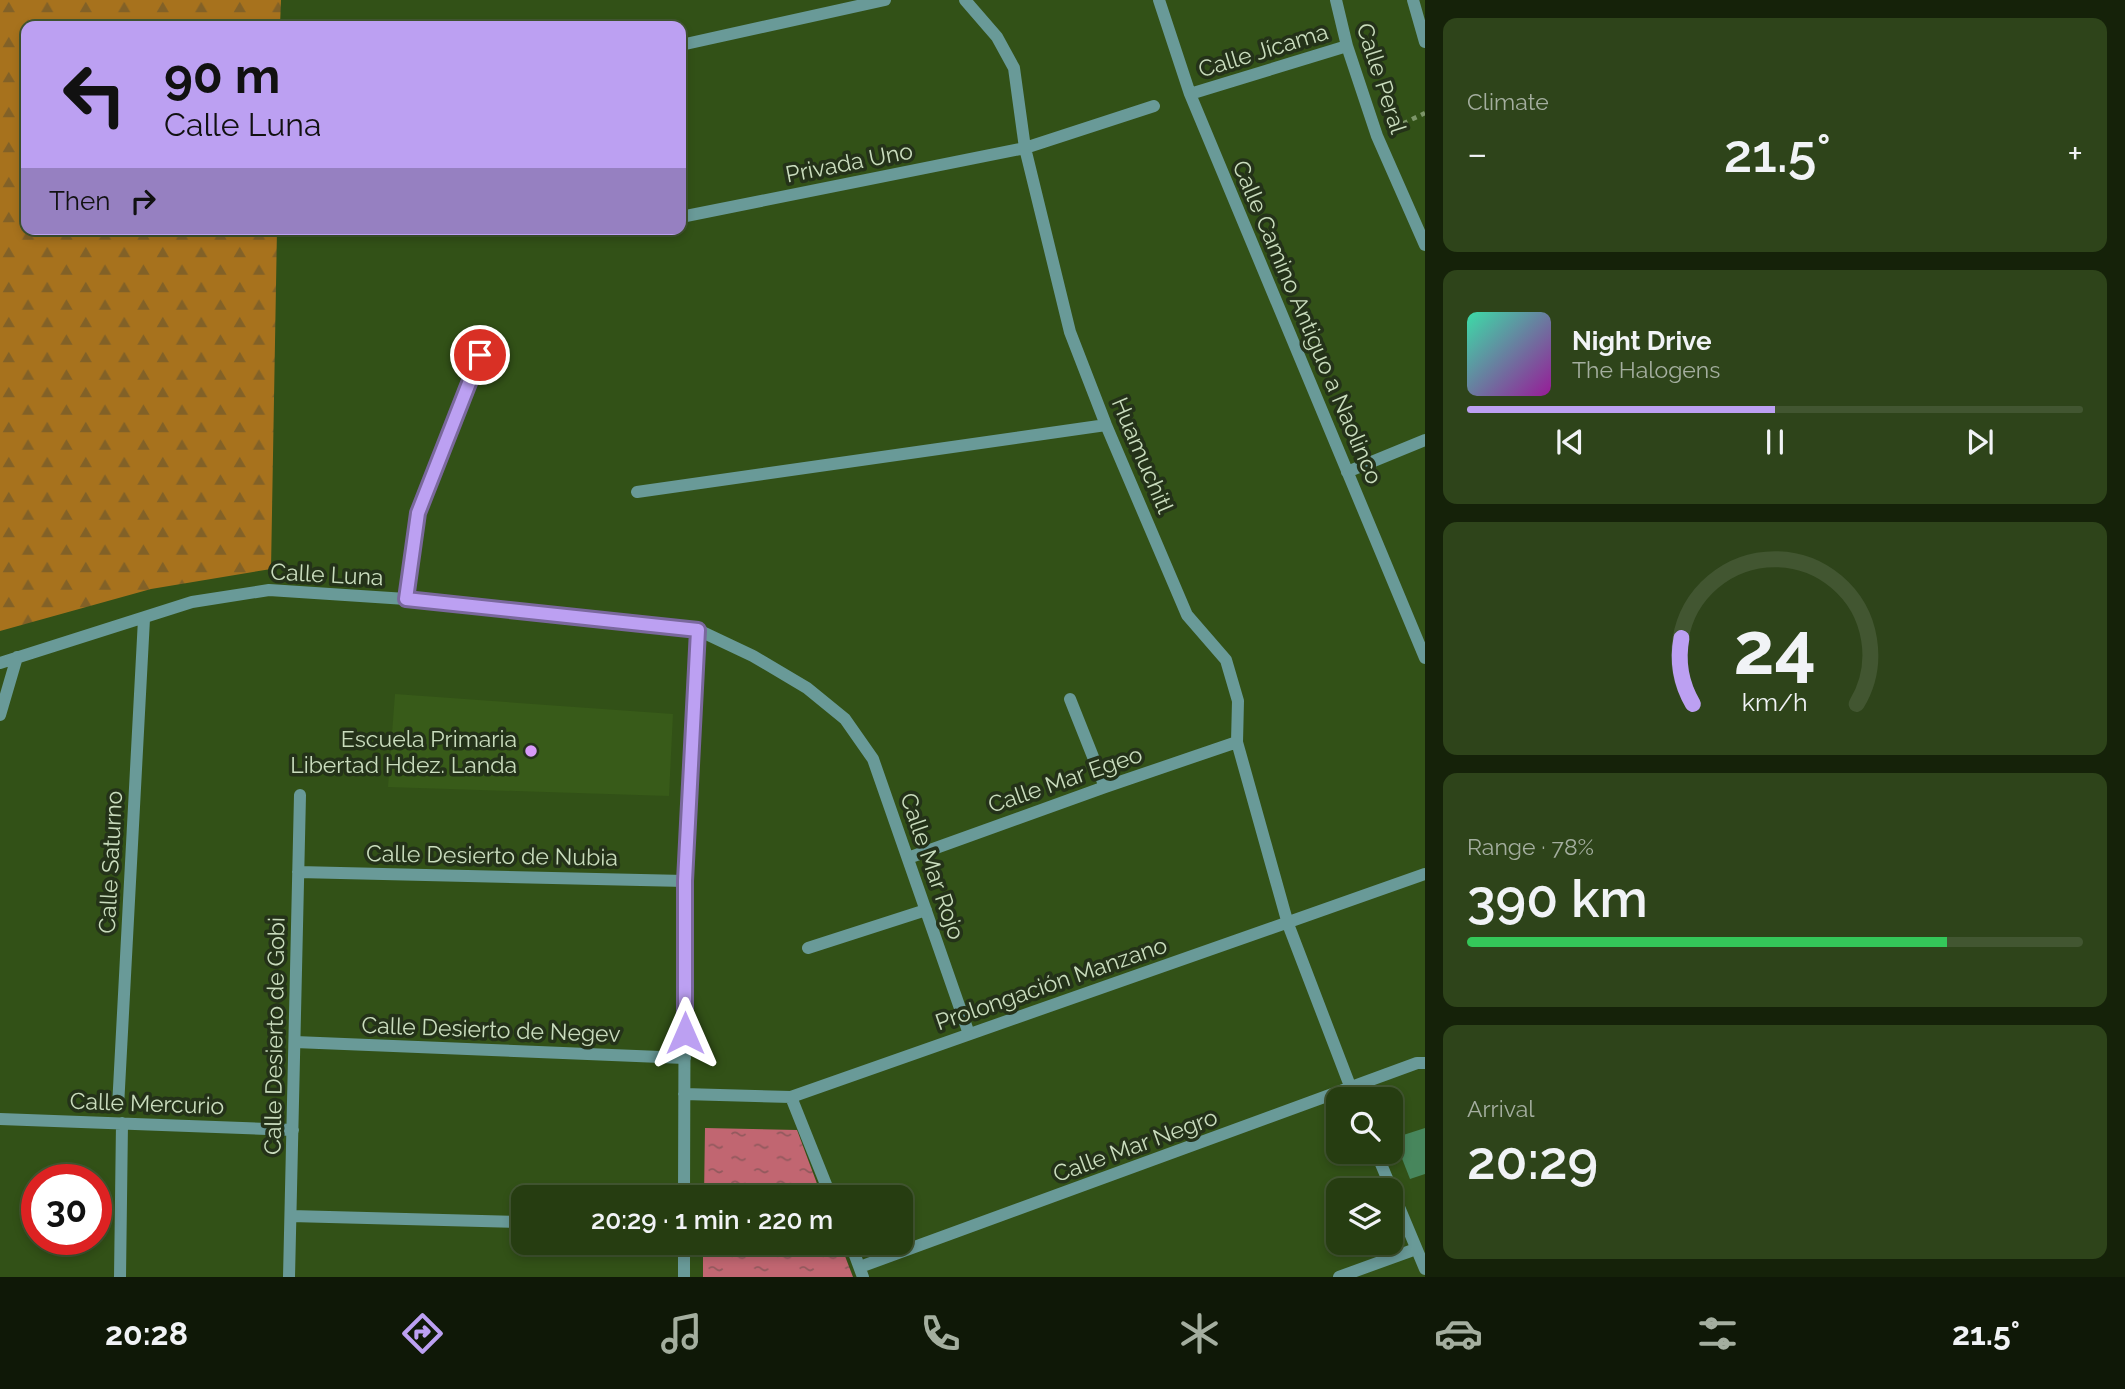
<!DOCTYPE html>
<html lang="en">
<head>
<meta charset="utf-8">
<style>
  :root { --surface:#263d11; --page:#2e441a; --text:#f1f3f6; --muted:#a4ae9f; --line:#425631; --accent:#bca0f2 }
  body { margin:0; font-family:Raleway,sans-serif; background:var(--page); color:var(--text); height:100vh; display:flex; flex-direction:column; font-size:26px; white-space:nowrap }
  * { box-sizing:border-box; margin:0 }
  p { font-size:23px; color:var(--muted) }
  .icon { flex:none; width:38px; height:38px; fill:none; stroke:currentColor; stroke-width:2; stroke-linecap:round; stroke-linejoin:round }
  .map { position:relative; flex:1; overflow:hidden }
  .sheet { display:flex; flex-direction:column; gap:18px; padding:18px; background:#152209; width:700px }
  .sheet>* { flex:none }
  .top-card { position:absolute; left:21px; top:21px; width:665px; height:214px; border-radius:14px; box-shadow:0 4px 10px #0003,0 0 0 2px var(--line); background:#bca0f2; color:#111; overflow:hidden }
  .buttons { position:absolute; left:1326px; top:1087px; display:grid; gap:14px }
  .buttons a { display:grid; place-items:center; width:77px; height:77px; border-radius:14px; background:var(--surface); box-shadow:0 4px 10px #0003,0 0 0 2px var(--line); font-size:35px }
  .speed { position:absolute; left:21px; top:1164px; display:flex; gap:14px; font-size:35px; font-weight:700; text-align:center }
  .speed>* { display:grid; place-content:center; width:91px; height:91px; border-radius:50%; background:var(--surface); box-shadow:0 4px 10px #0003,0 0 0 2px var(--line); line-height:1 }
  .speed .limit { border:10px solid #d22; background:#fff; color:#111 }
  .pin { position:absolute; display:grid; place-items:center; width:60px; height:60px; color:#fff; margin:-30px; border:4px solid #fff; border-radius:50%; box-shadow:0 2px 7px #0007 }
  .me { position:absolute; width:77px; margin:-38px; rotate:0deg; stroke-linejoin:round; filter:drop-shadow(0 0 5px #0008) }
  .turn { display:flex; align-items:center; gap:24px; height:147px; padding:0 28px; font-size:32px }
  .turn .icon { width:91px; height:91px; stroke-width:2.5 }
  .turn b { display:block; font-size:49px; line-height:60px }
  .then { display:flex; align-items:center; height:66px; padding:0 28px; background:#0003; gap:14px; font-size:26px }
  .big { font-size:52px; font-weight:600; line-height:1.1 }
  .sheet .tile { flex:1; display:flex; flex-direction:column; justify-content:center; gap:10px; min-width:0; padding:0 24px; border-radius:14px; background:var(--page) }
  .sheet .dial { align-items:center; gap:0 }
  .dial svg { height:182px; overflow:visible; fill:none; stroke:var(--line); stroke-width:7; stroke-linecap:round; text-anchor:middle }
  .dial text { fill:var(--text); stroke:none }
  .song { display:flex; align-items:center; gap:21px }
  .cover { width:84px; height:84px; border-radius:10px; background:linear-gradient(135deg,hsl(160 70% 55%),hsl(300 70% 35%)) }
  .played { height:7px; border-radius:4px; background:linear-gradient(90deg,var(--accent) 50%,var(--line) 50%) }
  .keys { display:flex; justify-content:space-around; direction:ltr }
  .heat { display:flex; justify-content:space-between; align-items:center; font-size:38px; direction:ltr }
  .charge { height:10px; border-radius:5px; background:linear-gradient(90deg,#34c759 78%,var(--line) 0) }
  .trip { position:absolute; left:511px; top:1185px; width:402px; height:70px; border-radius:14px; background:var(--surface); box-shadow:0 4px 10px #0003,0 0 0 2px var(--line); font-weight:600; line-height:70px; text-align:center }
  .tabs { display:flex; height:112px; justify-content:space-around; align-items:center; background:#0f1807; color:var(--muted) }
  .tabs .icon { width:49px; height:49px }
  .tabs .on { color:var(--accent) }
  .tabs b { font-size:32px; color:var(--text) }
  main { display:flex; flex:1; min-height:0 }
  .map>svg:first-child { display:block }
  .built { fill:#385b19 }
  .forest { fill:url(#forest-firs) }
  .water { fill:url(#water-ripples) }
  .building { fill:#47865c }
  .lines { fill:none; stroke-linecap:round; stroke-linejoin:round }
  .path { stroke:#7c9569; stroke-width:4.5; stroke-dasharray:5 5; stroke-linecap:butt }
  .minor { stroke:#699a98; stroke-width:12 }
  .route-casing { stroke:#7a689d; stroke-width:18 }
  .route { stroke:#bca0f2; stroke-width:12 }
  .poi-dot { fill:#d89bf8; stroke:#243219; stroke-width:2.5 }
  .labels { text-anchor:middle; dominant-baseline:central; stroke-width:7; stroke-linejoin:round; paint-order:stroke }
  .street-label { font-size:23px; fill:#c9dcbd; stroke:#243219 }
  .poi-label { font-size:23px; fill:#c9dcbd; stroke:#243219; text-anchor:end }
</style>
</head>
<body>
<main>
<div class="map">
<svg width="1425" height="1277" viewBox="0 0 1425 1277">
  <defs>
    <pattern id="forest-firs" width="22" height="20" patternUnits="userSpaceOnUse" patternTransform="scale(1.75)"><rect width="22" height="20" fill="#a7721d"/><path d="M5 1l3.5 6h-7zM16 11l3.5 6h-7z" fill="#826127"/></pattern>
    <pattern id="water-ripples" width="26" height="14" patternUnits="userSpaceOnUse" patternTransform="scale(1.75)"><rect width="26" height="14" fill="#c16671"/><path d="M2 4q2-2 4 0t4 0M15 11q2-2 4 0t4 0" fill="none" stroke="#92595d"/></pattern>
  </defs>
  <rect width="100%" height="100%" fill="#325117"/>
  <!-- built -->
  <path class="built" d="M395,694L673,714L669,796L388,787Z"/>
  <!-- forest -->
  <path class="forest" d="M0,0H281L280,26H26V229H277L271,569L151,589L0,631Z"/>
  <!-- water -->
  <path class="water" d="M705,1128L797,1130L822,1197H704Z
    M703,1243H840L853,1277H703Z"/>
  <!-- building -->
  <path class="building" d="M1425,1128V1174L1410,1179L1394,1138Z"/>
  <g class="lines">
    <!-- path -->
    <path class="path" d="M1394,128L1425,113"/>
    <!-- minor -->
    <path class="minor" d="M965,0L997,37L1014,68L1025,148L1070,332L1106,425L1187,615L1226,660L1238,701L1237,742L1288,924L1355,1099
      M1159,0L1190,94L1425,658
      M1336,0L1347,46L1377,136L1425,245
      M1413,0L1425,42
      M681,45L885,0
      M1190,94L1347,46
      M681,217L1025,148L1154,106
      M1347,472L1425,440
      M637,492L1106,425
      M406,599L418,513L480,355
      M0,663L192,602L269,590L406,599L698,630L753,656L807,688L845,719L873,759L969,1034
      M1070,699L1105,787
      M0,715L17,657
      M908,858L1105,787L1237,742
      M298,872L685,881
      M808,948L926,910
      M295,1042L685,1058
      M684,1094L791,1097L1425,874
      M791,1097L831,1197
      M118,1107L144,619
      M0,1119L293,1130
      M1376,1152L1425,1269
      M684,1197L685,881L698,630
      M291,1216L523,1222
      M850,1242L863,1277
      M860,1267L1417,1063H1425
      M120,1277L122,1123
      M289,1277L300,795
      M684,1277V1242
      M1339,1277L1416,1249"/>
  </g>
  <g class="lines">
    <defs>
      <path id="route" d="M480,355L418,513L406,599L698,630L685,881V1033"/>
    </defs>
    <!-- route casing -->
    <use href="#route" class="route-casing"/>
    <!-- route -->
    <use href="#route" class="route"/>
  </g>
  <!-- markers -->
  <circle class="poi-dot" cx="531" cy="751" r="7"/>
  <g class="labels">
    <!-- street labels -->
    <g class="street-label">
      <text transform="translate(1263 50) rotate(-17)">Calle Jícama</text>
      <text transform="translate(1382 78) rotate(72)">Calle Peral</text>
      <text transform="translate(849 162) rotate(-11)">Privada Uno</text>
      <text transform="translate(1308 322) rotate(67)">Calle Camino Antiguo a Naolinco</text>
      <text transform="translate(1143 455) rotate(67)">Huamuchitl</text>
      <text transform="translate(327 574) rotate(3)">Calle Luna</text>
      <text transform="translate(1065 779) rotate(-19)">Calle Mar Egeo</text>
      <text transform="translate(492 855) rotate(1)">Calle Desierto de Nubia</text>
      <text transform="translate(110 862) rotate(-87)">Calle Saturno</text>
      <text transform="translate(933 866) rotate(71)">Calle Mar Rojo</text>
      <text transform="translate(1051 983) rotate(-19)">Prolongación Manzano</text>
      <text transform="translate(491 1029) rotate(2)">Calle Desierto de Negev</text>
      <text transform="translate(274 1036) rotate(-89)">Calle Desierto de Gobi</text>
      <text transform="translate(147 1103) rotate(2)">Calle Mercurio</text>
      <text transform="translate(1135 1145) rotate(-20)">Calle Mar Negro</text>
    </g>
    <!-- poi labels -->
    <g class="poi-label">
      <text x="517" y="738">Escuela Primaria<tspan x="517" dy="26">Libertad Hdez. Landa</tspan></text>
    </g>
  </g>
</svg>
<div class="buttons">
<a><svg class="icon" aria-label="search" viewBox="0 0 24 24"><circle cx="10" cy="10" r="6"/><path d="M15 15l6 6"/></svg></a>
<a><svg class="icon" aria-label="layers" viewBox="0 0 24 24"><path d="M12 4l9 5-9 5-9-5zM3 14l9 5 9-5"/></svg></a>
</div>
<div class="speed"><div class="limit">30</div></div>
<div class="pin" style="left:480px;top:355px;background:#d93025"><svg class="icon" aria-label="arrive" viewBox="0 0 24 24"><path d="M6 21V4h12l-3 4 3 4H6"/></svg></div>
<svg class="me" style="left:685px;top:1033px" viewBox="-20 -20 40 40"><path d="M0-17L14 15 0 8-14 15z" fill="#bca0f2" stroke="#fff" stroke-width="4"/></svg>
<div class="trip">20:29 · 1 min · 220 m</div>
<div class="top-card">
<div class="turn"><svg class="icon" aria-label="left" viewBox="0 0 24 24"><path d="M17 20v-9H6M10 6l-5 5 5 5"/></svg><div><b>90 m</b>Calle Luna</div></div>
<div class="then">Then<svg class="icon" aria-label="right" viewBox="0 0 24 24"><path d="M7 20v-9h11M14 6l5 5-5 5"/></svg></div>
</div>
</div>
<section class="sheet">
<div class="tile"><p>Climate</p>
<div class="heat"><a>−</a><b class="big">21.5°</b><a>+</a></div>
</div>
<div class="tile">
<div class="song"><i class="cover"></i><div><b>Night Drive</b><p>The Halogens</p></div></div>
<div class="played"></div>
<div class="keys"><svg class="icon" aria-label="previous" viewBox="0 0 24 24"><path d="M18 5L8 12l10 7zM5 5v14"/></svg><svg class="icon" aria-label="pause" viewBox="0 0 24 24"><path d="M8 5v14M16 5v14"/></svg><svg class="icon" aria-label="next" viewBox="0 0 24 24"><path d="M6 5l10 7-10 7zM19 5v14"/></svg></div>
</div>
<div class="tile dial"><svg viewBox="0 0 100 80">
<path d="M14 69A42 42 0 1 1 86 69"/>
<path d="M14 69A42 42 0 0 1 9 40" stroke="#bca0f2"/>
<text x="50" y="56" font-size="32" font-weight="700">24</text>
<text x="50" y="72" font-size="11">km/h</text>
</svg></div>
<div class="tile"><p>Range · 78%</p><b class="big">390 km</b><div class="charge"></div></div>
<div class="tile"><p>Arrival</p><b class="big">20:29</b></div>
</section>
</main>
<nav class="tabs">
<b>20:28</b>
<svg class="icon on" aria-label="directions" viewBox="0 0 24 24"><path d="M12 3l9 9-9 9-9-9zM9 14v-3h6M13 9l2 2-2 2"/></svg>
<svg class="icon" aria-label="music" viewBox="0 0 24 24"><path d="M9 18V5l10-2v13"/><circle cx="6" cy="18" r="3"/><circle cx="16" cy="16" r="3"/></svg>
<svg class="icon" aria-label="phone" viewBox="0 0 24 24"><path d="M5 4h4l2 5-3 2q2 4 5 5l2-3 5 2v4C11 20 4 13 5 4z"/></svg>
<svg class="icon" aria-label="climate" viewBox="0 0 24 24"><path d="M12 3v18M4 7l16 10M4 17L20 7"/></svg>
<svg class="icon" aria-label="car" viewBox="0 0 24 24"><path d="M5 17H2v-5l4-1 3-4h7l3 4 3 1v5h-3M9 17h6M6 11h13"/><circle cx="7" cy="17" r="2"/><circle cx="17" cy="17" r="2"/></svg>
<svg class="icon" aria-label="filters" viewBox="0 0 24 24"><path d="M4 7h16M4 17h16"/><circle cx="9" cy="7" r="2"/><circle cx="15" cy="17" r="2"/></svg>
<b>21.5°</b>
</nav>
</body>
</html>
